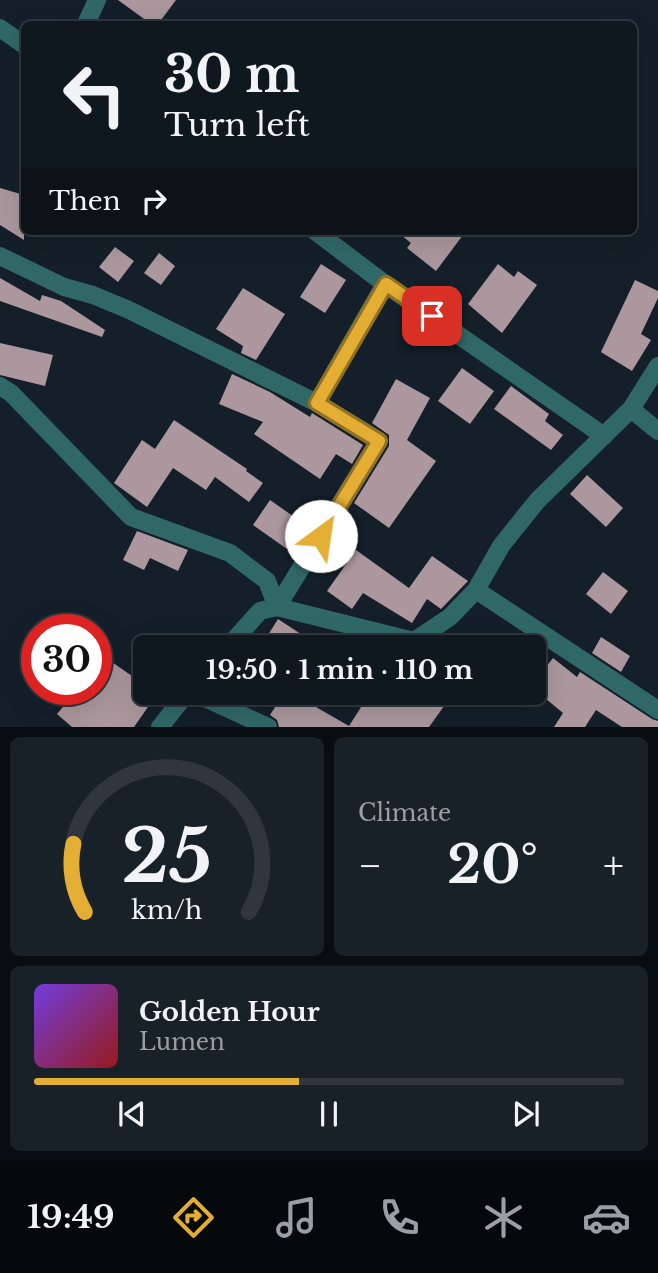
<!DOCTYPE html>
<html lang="en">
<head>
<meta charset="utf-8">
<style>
  :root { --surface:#0f171f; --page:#182028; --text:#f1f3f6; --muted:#9b9fa4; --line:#2f363d; --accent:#e4ae35 }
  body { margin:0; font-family:"Libre Baskerville",serif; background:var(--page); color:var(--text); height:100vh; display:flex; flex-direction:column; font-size:26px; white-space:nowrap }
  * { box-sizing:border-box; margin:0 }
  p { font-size:23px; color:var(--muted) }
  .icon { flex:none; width:38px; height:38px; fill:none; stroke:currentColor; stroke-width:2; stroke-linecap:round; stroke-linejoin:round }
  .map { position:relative; height:727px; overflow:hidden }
  .details { display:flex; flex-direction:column; gap:10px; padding:10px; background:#080d11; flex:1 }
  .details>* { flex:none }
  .banner { position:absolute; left:21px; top:21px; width:616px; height:214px; border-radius:10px; box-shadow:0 7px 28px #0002,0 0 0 2px var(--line); background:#0f171f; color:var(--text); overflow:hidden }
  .speed { position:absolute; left:21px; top:614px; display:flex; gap:14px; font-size:35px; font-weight:700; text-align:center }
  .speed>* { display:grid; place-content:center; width:91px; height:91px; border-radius:50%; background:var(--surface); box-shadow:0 7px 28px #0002,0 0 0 2px var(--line); line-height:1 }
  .speed .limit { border:10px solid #d22; background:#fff; color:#111 }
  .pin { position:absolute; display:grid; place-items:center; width:60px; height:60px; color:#fff; margin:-30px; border-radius:14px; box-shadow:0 4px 10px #0006 }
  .me { position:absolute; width:77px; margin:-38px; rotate:31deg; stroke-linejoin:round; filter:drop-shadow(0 0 5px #0008) }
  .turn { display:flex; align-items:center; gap:24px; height:147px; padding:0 28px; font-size:32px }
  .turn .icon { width:91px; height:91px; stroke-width:2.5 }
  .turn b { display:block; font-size:49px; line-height:60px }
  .then { display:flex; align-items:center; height:66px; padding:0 28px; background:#0003; gap:14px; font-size:26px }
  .big { font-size:52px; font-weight:700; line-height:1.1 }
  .details .tile { flex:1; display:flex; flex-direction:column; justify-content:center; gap:10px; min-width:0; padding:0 24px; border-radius:10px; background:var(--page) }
  .details .dial { align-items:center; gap:0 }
  .dial svg { height:182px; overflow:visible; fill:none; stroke:var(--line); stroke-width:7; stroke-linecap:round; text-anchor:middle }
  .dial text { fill:var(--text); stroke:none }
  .song { display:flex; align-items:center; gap:21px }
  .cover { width:84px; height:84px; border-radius:10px; background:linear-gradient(135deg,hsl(260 70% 55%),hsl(0 70% 35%)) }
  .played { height:7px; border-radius:4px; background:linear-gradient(90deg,var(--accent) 45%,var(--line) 45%) }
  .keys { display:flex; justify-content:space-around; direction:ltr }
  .heat { display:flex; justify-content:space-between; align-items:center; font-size:38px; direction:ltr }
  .details .tiles { flex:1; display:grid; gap:10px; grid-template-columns:1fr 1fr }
  .tile:last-child { grid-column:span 2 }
  .trip { position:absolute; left:133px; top:635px; width:413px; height:70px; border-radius:10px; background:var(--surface); box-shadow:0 7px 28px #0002,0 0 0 2px var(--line); font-weight:700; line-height:70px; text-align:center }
  .tab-bar { display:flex; height:112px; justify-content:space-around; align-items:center; background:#06090c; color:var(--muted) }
  .tab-bar .icon { width:49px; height:49px }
  .tab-bar .current { color:var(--accent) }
  .tab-bar b { font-size:32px; color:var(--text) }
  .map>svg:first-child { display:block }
  .building { fill:#ab979d }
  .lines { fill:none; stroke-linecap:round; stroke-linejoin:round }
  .minor { stroke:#306868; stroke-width:18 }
  .route-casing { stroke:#947122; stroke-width:18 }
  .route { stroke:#e4ae35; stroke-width:12 }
</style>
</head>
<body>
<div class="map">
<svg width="658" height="727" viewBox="0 0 658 727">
  <rect width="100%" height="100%" fill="#141f29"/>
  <!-- building -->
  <path class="building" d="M118,0H176L158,24H151Z
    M0,188L24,195V240L0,225Z
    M396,231H466L436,271L407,248L411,243Z
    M115,247L134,261L118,282L99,267Z
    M159,253L175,266L161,285L144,273Z
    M321,264L346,280L325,313L300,297Z
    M498,264L514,277L518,271L537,285L502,333L468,304Z
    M0,278L40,301L42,295L61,301L105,330L102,337L0,301Z
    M635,280L658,291V298L641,334L651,340L632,371L601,352Z
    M243,288L285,314L256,360L241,353L243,346L216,329Z
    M0,343L53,355L45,386L0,375Z
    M462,368L494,391L470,424L438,401Z
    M232,374L270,392L310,417L312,413L363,445L352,464L336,454L320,479L254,434L263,422L219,404Z
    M396,379L430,398L407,440L436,461L389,528L354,503L389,446V435L372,423Z
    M511,386L549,414L545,421L563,435L551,450L494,409Z
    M174,420L247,469L246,471L263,483L249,502L215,477L206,490L173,468L147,507L114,483L142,440L155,449Z
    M587,475L623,508L606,527L570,494Z
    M270,500L300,521L287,549L253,525Z
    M137,531L188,550L178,571L150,558L144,570L123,560Z
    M356,550L409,588L432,556L468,581L441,609L427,599L412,623L363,593L352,609L327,591Z
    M603,572L628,591L611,614L586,594Z
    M278,619L322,648H260Z
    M601,637L630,656L621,672L592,653Z
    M96,651L145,685V693L157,694L134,727H72L57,714L77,690H96Z
    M553,658L577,677L580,672L652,719L658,721V727H622L596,710L585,727H554L563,713L534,689V682Z
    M284,693H298L318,705L316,707L349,726L370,693H432L447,702L429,727H279L277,720L270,715Z"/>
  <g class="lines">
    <!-- minor -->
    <path class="minor" d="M86,24L97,0
      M0,28L24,45
      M315,231L385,284L604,436
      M0,256L64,287L93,295L129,310L317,403L385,284
      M0,386L11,393L131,517L230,553L267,581L277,607
      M631,409L658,431
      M476,590L658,710
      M277,607L379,441L317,403
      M227,648L260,611L277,607L414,641L450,617L476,590L501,546L537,501L631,409L658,366
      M194,693L268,727
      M160,727L187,693"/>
  </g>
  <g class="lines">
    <defs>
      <path id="route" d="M321,536L379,441L317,403L386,284L432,316"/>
    </defs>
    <!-- route casing -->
    <use href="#route" class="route-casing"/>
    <!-- route -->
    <use href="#route" class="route"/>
  </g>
</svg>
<div class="speed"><div class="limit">30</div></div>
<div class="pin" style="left:432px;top:316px;background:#d93025"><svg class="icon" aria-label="arrive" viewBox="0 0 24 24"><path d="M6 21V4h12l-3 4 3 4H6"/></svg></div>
<svg class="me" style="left:321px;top:536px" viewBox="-20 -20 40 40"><circle r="19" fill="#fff"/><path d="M0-13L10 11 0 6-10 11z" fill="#e4ae35"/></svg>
<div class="trip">19:50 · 1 min · 110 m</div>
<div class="banner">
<div class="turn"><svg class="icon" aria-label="left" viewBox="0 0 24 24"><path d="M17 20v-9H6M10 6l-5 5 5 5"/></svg><div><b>30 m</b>Turn left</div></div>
<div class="then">Then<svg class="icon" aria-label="right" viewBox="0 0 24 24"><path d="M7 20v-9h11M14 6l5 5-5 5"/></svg></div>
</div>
</div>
<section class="details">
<div class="tiles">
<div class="tile dial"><svg viewBox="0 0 100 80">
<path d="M14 69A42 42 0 1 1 86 69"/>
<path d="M14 69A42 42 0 0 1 9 39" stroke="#e4ae35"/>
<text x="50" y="56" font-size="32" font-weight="700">25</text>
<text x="50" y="72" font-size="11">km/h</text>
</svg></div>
<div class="tile"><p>Climate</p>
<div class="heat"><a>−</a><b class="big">20°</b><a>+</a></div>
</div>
<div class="tile">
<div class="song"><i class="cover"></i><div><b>Golden Hour</b><p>Lumen</p></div></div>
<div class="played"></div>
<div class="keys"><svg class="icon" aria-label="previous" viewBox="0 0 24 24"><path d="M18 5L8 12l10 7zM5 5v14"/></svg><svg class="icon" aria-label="pause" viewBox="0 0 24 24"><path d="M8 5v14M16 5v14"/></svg><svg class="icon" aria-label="next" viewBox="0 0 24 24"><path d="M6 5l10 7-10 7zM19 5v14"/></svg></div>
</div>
</div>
</section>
<nav class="tab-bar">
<b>19:49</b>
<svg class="icon current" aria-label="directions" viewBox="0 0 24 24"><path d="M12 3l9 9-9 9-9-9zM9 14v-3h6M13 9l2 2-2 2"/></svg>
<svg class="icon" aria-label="music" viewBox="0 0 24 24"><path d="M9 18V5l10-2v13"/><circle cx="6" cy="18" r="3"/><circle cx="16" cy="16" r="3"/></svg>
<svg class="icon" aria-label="phone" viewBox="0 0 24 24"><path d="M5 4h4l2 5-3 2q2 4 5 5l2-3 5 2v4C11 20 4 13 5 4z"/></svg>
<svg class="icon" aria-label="climate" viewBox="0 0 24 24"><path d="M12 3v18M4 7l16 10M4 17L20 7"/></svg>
<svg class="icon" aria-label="car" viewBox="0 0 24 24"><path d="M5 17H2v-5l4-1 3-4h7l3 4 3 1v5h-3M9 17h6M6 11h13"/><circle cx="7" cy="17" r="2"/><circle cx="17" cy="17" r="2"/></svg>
</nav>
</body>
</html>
